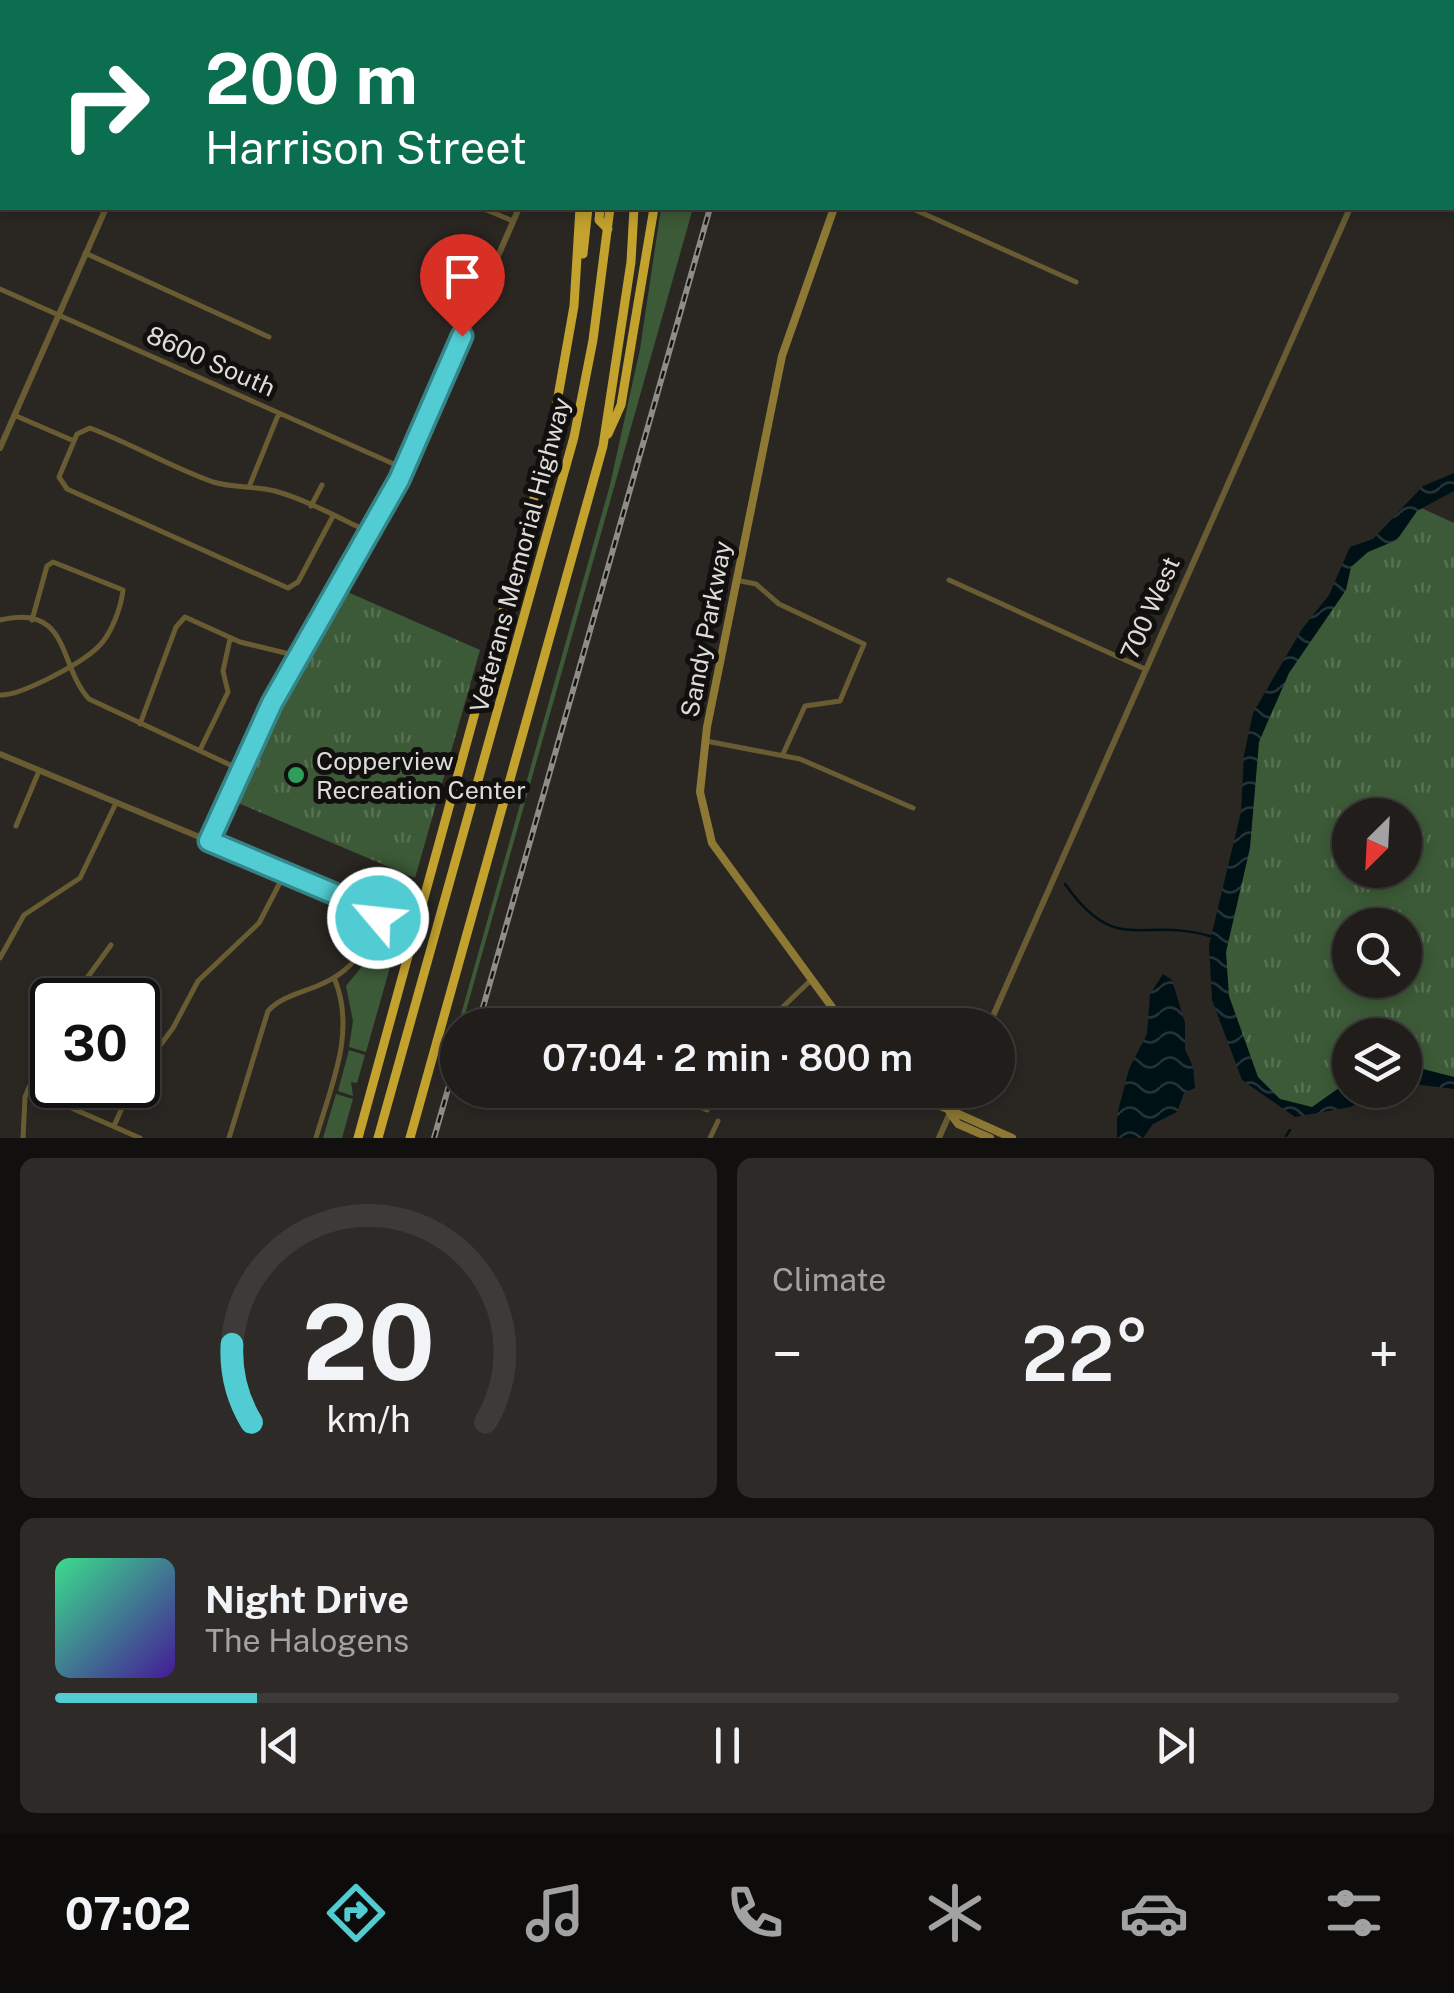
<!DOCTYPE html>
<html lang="en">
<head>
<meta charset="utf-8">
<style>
  :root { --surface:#201d1a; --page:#2d2a27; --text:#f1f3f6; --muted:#a2a2a2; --line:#3d3b39; --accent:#51ccd2 }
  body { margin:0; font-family:"Public Sans",sans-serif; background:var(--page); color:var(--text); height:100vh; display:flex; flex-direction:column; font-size:38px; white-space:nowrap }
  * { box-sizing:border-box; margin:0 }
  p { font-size:32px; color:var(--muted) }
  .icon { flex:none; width:55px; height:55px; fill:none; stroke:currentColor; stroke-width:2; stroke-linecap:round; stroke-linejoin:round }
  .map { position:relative; height:1138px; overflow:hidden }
  .sheet { display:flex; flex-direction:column; gap:20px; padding:20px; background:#12100e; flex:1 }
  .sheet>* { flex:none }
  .guide { position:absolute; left:0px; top:0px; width:1455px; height:210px; box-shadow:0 5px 15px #0003,0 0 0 2px var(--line); background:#0b6e4f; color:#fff; overflow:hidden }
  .needle { width:65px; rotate:204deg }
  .buttons { position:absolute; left:1332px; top:798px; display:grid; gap:20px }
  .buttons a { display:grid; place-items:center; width:90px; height:90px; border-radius:50%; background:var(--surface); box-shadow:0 5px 15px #0003,0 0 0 2px var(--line); font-size:50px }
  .speed { position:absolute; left:30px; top:978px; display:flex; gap:20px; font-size:50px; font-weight:700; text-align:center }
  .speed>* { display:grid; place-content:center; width:130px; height:130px; border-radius:50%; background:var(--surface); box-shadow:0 5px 15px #0003,0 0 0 2px var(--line); line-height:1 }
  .speed .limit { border:5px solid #111; border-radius:15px; background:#fff; color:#111 }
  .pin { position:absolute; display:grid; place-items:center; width:85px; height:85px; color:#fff; margin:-102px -42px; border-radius:50% 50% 50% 0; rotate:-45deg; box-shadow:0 0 10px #0007 }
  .pin .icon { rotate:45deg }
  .me { position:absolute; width:110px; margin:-55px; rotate:298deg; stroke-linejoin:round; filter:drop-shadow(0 0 8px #0008) }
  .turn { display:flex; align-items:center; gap:35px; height:210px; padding:0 40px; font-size:45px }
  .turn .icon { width:130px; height:130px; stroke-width:2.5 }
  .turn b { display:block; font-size:70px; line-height:85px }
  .big { font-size:75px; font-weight:600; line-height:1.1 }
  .sheet .card { flex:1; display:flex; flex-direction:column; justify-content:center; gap:15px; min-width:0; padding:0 35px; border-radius:15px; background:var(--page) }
  .sheet .dial { align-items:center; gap:0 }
  .dial svg { height:260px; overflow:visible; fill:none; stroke:var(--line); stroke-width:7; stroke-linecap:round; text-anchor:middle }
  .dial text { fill:var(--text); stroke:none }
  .song { display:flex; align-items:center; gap:30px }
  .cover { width:120px; height:120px; border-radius:15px; background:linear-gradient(135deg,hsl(150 70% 55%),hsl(260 70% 35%)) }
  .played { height:10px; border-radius:5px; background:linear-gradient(90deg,var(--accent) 15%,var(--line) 15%) }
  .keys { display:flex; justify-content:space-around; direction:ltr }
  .heat { display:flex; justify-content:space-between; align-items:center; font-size:55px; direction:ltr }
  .sheet .tiles { flex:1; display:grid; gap:20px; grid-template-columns:1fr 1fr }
  .card:last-child { grid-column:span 2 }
  .trip { position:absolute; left:440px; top:1008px; width:575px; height:100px; border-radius:50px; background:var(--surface); box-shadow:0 5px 15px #0003,0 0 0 2px var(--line); font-weight:600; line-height:100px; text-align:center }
  .menu { display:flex; height:160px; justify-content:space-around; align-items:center; background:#0d0c0a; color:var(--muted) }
  .menu .icon { width:70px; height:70px }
  .menu .on { color:var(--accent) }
  .menu b { font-size:45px; color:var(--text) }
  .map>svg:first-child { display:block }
  .grass { fill:#3c5a37 }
  .park { fill:url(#park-tufts); fill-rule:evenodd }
  .water { fill:url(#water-waves) }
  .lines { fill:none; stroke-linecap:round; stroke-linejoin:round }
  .stream { stroke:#001116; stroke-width:2.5 }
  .minor { stroke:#695c33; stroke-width:5 }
  .tertiary { stroke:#695c33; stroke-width:6 }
  .secondary { stroke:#8d7834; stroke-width:8 }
  .primary { stroke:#a98e32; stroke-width:8 }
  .motorway { stroke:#c3a22d; stroke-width:9 }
  .rail-casing { stroke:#8e8c89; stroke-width:6 }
  .rail { stroke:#12100e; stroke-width:2.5; stroke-dasharray:8; stroke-linecap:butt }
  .route-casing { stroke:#358588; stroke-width:25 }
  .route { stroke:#51ccd2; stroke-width:18 }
  .leisure-dot { fill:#2e9e5b; stroke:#12100e; stroke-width:4 }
  .labels { text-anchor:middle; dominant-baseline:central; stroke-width:10; stroke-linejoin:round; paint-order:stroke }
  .street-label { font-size:25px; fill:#dedcd9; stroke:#12100e }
  .poi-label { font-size:25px; fill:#dedcd9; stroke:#12100e; text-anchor:start }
</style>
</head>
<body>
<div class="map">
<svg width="1454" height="1138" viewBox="0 0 1454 1138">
  <defs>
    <pattern id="park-tufts" width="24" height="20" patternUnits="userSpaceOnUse" patternTransform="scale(2.5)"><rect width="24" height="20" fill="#3c5a37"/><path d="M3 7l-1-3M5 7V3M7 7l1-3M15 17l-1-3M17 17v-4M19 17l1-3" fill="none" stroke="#587153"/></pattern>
    <pattern id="water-waves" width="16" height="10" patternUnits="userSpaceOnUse" patternTransform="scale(2.5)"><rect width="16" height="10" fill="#001116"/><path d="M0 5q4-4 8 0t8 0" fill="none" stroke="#253337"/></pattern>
  </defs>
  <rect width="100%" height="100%" fill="#2a2723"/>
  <!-- grass -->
  <path class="grass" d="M661,208H693L462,1025H458L610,485L640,349Z
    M385,921L402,925L366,1052L349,1047L353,1021L346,986L372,954Z
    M349,1050L365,1055L357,1083L351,1082L353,1096L338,1091Z
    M336,1094L353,1099L342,1138H323Z"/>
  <!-- park -->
  <path class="park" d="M1417,506L1454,523V1079L1405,1074V1035H1350V1086L1311,1110L1277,1101L1263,1089L1237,1046L1220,959L1252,766L1269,707L1354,557ZM1350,815H1405V870H1350ZM1350,925H1405V980H1350Z
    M343,590L480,650L415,878L231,800L275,707Z"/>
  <!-- water -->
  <path class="water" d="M1454,473V491L1417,511L1397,540L1368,552L1351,567L1346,590L1289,673L1259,742L1250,848L1226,952L1229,996L1258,1077L1280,1099L1312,1107L1346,1083H1350V1090H1384L1350,1107L1295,1117L1242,1080L1212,1000L1209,945L1241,812L1244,755L1253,713L1302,629L1329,595L1350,547L1373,539L1423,486Z
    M1163,974L1172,980L1185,1023V1049L1193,1067L1195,1088L1184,1093L1177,1112L1153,1124L1143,1138H1117V1115L1129,1069L1147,1034L1150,994Z
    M1423,1069L1454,1077V1089L1405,1083V1072Z"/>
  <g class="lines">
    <!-- stream -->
    <path class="stream" d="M1065,884C1117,958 1142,915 1213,937
      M1286,1136L1290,1130"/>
    <!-- minor -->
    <path class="minor" d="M74,0L80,2
      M404,0L409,2
      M0,55L2,56
      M0,147L2,149
      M482,208L513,221
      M911,208L1076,282
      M85,253L269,337
      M0,289L405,469
      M14,415L74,441
      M249,487L279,413
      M311,506L322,485
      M333,516L298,582L288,588L67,489L59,477L77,434L90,428C132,444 171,467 213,482C233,488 255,486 275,491C307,500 339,518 369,532
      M736,580L756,584L779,604L864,644L840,701L805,706L783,754
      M949,580L1145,669
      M0,620C71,603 58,666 89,699L241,770
      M0,695C21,696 82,663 98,647C111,635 121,608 123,590L53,562L47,566L32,620
      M140,724L176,627L185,617L240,642L302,657
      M706,741L800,759L913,808
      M200,750L228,692L223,671L230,639
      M16,826L39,771
      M209,841L380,913
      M0,958L24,915L80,878L116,803
      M71,1000L111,945
      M764,1025L811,980
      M138,1075L173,1028L198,981L259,923L285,873
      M28,1089L140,1138
      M659,1090L707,1110
      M727,1102L732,1090
      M114,1126L132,1085
      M23,1138L25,1097L52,1034
      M229,1138L268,1011C281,997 300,993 317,986C369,966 377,922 391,874
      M316,1138C331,1085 356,1033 335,980
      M710,1138L718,1121"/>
    <!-- tertiary -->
    <path class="tertiary" d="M565,0V2
      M198,2L199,0
      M1446,2L1447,0
      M0,448L106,208
      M0,754L209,841L272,703L405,469L519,208
      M989,1025L1350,208
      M939,1138L960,1090"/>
    <!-- secondary -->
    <path class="secondary" d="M918,2L919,0
      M834,208L782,356L707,727L700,792L712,843L845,1025
      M905,1090L1012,1138
      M950,1113L958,1124L990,1138"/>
    <!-- primary -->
    <path class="primary" d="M1205,0L1213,2
      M1452,84L1454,85
      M1452,109L1454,110"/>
    <!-- motorway -->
    <path class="motorway" d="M582,0V2
      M599,0L600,2
      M624,2L625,0
      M650,2V0
      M682,2L683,0
      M600,208L599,220L608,229
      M583,254L588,208
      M608,434L621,405L654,208
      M358,1138L551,436L574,306L580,208
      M378,1138L574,437L593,340L610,208
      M410,1138L603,446L631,262L634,208"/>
    <defs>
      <path id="rail" d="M782,2L783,0
        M478,1025L710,208
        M434,1138L458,1054"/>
    </defs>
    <!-- rail casing -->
    <use href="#rail" class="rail-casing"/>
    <!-- rail -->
    <use href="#rail" class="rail"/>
  </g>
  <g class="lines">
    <defs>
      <path id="route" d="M378,918L380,913L209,841L272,703L399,480L462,336"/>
    </defs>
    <!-- route casing -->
    <use href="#route" class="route-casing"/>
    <!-- route -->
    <use href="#route" class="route"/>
  </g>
  <!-- markers -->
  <circle class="leisure-dot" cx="296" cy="775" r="10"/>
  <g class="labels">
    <!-- street labels -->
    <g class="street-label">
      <text transform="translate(211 361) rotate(24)">8600 South</text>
      <text transform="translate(520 555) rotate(-75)">Veterans Memorial Highway</text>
      <text transform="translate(1150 608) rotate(-66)">700 West</text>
      <text transform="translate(706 629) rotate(-79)">Sandy Parkway</text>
    </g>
    <!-- poi labels -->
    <g class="poi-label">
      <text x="316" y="761">Copperview<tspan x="316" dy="29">Recreation Center</tspan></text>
    </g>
  </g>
</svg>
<div class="buttons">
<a><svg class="needle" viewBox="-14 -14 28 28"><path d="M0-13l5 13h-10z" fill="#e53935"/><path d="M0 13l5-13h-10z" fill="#a2a2a2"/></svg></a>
<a><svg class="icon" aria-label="search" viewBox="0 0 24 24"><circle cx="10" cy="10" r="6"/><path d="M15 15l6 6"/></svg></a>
<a><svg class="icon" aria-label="layers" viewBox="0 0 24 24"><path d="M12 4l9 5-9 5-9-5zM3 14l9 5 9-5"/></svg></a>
</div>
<div class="speed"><div class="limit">30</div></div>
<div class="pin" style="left:462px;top:336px;background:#d93025"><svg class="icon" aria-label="arrive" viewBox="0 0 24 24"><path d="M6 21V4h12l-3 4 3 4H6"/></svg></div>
<svg class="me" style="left:378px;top:918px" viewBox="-20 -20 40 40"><circle r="17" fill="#51ccd2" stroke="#fff" stroke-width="3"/><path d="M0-11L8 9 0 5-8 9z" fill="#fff"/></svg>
<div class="trip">07:04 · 2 min · 800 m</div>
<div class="guide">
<div class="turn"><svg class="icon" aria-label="right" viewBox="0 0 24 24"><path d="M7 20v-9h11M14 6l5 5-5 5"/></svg><div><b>200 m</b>Harrison Street</div></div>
</div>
</div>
<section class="sheet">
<div class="tiles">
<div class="card dial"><svg viewBox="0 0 100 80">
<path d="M14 69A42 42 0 1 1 86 69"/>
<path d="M14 69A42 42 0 0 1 8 45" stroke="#51ccd2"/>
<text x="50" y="56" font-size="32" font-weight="700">20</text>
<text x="50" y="72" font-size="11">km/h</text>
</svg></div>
<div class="card"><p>Climate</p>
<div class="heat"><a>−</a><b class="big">22°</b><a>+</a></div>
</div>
<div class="card">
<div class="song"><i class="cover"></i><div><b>Night Drive</b><p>The Halogens</p></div></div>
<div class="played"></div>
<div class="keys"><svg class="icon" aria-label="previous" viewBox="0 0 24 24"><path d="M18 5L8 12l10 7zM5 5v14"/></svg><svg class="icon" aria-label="pause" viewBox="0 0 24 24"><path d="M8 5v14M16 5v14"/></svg><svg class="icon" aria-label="next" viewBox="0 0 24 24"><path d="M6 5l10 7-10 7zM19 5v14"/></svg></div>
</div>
</div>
</section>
<nav class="menu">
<b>07:02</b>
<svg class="icon on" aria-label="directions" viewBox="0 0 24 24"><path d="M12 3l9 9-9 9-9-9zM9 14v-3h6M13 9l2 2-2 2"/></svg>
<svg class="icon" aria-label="music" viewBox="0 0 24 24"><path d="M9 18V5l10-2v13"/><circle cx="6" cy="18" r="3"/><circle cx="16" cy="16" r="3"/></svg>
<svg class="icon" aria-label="phone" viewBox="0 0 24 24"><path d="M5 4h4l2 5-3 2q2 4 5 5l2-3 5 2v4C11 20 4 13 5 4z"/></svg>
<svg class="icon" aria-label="climate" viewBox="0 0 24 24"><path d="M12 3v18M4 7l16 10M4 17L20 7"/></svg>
<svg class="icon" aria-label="car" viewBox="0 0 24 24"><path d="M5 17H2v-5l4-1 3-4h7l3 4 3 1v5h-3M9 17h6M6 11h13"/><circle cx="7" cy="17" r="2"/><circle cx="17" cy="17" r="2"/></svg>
<svg class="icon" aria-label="filters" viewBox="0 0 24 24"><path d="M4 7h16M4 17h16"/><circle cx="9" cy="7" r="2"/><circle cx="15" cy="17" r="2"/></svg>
</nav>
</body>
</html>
